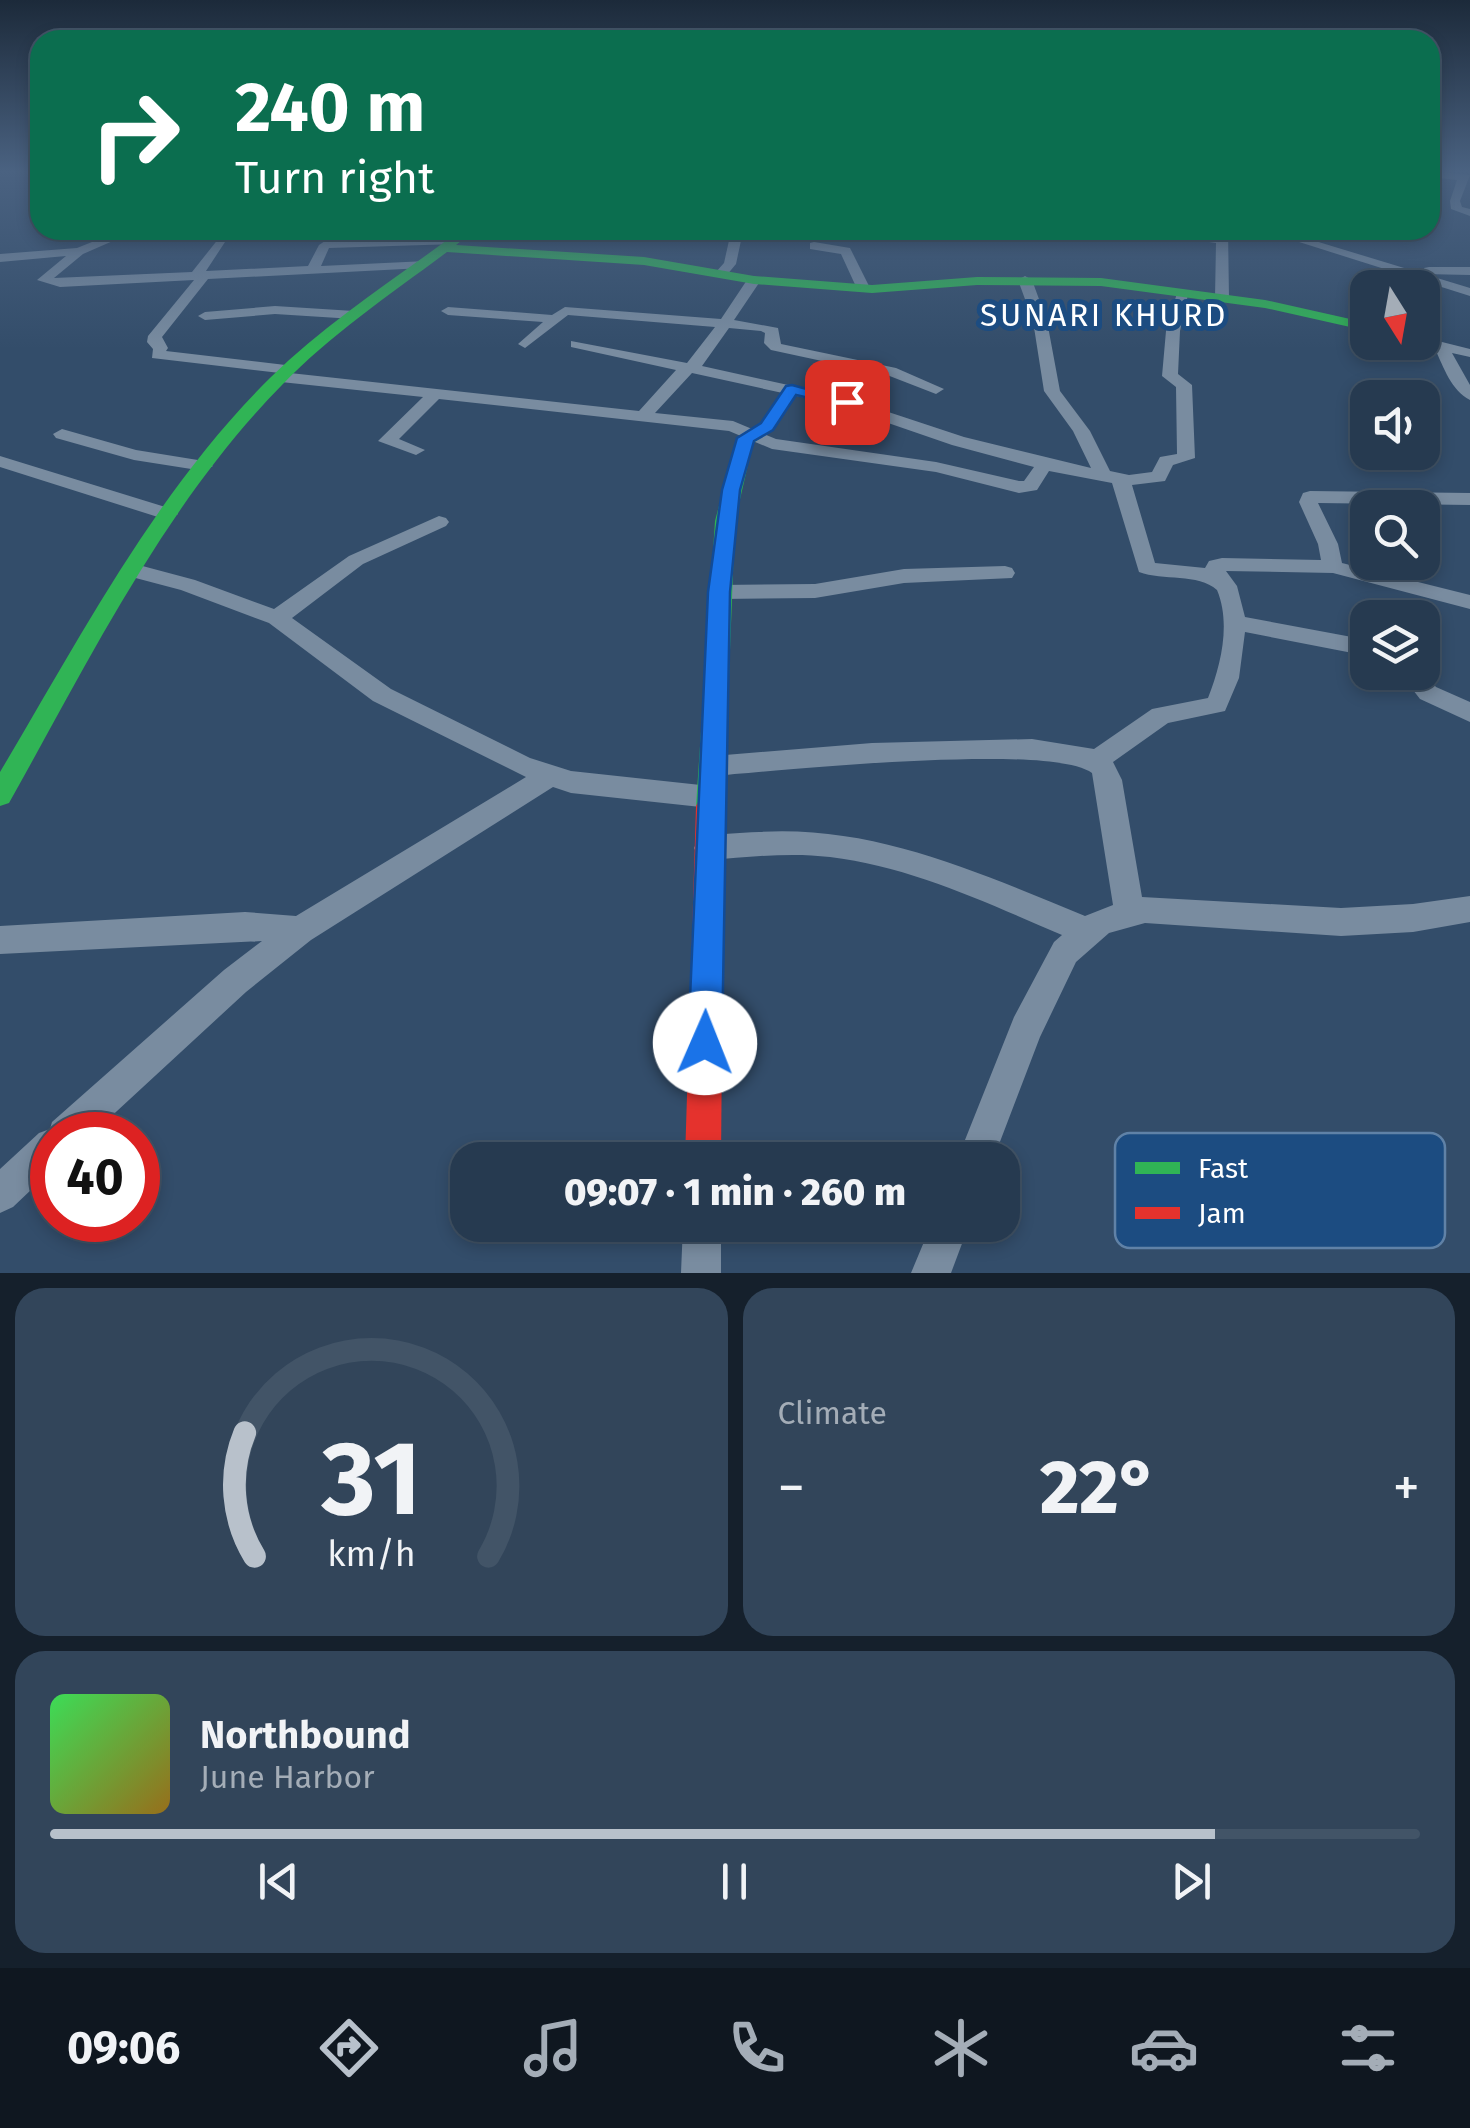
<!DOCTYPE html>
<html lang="en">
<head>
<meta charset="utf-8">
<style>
  :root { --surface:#263a50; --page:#32455a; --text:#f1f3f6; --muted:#a4adb7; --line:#425467; --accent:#b8c1cb }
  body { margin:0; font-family:"Fira Sans",sans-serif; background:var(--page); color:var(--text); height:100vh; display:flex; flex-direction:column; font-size:38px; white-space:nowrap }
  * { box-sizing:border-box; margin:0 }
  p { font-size:32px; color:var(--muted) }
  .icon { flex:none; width:55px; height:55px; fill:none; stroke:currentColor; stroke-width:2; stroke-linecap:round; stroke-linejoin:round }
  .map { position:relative; height:1273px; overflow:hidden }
  .drawer { display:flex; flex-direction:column; gap:15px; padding:15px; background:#15202c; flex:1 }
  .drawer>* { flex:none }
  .hud { position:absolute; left:30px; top:30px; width:1410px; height:210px; border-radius:30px; box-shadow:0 5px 15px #0003,0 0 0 2px var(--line); background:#0b6e4f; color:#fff; overflow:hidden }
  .needle { width:65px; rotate:169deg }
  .buttons { position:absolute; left:1350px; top:270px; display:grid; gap:20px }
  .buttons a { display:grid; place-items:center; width:90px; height:90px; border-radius:20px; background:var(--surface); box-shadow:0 5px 15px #0003,0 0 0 2px var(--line); font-size:50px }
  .speed { position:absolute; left:30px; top:1112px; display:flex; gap:20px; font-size:50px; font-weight:700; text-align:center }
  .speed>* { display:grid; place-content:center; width:130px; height:130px; border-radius:50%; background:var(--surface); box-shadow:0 5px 15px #0003,0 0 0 2px var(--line); line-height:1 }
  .speed .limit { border:15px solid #d22; background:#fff; color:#111 }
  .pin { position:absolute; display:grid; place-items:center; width:85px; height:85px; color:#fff; margin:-42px; border-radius:20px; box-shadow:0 5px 15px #0006 }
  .me { position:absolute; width:110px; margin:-55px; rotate:1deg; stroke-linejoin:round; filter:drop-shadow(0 0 8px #0008) }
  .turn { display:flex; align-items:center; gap:35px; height:210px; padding:0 40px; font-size:45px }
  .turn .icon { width:130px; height:130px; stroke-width:2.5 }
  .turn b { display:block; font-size:70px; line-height:85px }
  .big { font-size:75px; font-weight:800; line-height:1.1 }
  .drawer .card { flex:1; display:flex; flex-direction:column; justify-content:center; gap:15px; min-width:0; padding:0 35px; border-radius:30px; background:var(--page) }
  .drawer .dial { align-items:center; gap:0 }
  .dial svg { height:260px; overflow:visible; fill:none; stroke:var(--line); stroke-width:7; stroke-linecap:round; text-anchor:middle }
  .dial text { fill:var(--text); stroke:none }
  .song { display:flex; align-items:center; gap:30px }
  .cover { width:120px; height:120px; border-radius:15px; background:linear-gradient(135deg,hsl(130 70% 55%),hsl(40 70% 35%)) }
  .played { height:10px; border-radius:5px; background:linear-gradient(90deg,var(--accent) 85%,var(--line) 85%) }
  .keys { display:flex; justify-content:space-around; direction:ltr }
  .heat { display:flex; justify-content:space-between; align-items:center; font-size:55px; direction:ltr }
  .drawer .tiles { flex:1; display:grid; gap:15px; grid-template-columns:1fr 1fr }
  .card:last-child { grid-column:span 2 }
  .trip { position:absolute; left:450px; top:1142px; width:570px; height:100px; border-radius:30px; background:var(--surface); box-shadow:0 5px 15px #0003,0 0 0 2px var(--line); font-weight:800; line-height:100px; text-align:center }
  .menu { display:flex; height:160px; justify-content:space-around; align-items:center; background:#0f1720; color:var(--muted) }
  .menu .icon { width:70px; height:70px }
  .menu .active { color:var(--accent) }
  .menu b { font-size:45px; color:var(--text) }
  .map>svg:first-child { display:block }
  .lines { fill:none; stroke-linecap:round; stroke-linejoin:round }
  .street { fill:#798ca0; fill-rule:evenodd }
  .fast { fill:#30b455; fill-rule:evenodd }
  .jam { fill:#e5322d; fill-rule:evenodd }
  .route { fill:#1a73e8; stroke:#114b97; stroke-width:2.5 }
  .labels { text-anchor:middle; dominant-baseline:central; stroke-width:10; stroke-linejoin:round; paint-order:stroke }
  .far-quarter-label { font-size:32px; letter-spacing:2.5px; fill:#fff; stroke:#1c4c81 }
  .key { fill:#1c4c81; stroke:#6082a7; stroke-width:2.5 }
  .key-label { font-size:28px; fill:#fff }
</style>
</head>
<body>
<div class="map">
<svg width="1470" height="1273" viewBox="0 0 1470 1273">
  <rect width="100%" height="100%" fill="#334d6a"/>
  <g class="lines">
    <!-- street -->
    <path class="street" d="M1430,171L1470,175L1460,201L1462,207L1470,209V216L1451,209L1450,201L1457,180L1430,177Z
      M122,230H138L83,254L54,278L192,272L219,238L225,242L206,271L308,266L319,245L325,241L456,236L462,240L456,244L329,248L321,266L427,261L429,264L423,268L208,279L162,337L168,348L166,351L294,366L297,369L290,373L639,411L676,370L571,347V341L687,363L715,327L568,315L525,348L518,344L543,322L448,315L441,311L448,307L552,315L565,307L721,319L749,277L754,276L761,280L734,320L778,328L781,344L896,368L944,389L936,394L887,375L771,350L764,343L765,333L761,331L729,328L702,366L843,397L964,437L1091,468L1073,431L1044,391L1033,321L1018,280L1025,276L1032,280L1047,321L1060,391L1090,431L1110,471L1129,475L1152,472L1160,457L1177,454L1176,387L1162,376L1166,331L1177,293L1189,290L1180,331L1178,374L1192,385L1195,458L1173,465L1165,481L1132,485L1155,563L1205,568L1209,561L1222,558L1321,560L1318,544L1299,502L1303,493L1310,491L1470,493V505L1318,503L1338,544L1342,563L1470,595V609L1333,573L1226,571L1237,586L1245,617L1368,640V656L1245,632L1239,678L1225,711L1168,723L1113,762L1122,780L1142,897L1341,908L1413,904L1470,896V922L1413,932L1341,936L1145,923L1109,933L1076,962L1040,1037L993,1160H957L1014,1017L1054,942L1062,935C987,903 912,867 830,857C790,852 749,857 708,860L698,856L694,848L698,840C717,833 739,833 759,832C876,825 979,873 1085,916L1113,905L1092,773C1050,742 777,771 713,776L704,773L700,766L704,759L713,756L872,743L1032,739L1094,749L1152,709L1208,698C1221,665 1231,623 1217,590C1198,573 1163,581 1139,572L1112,483L1049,471L1037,490L1019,493L936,472L772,449L729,431L439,399L399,439L425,450L416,455L378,441L423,397L281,382L273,377L280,373L152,358L153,349L147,342L148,336L194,280L60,287L37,280L66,256L0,262V254L77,248ZM692,373L833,404L952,445L1034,467L1024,481H1019L936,462L776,439L733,421L655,413Z
      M1038,230L1100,234L1106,238L1100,242L1003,235L997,231Z
      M1126,230L1216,236V230H1228L1229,298L1222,302L1215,298L1216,243Z
      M1261,230H1279L1470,288V296Z
      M1390,230H1427C1419,236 1398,236 1390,230Z
      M736,232L742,236L736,264L726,276H716L715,273L724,263L730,236Z
      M814,242L850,248L870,288L868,291H858L841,254L810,249V243Z
      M1429,267H1470V275L1424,274V268Z
      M275,306L354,311L361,315L354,319L275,314L205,320L198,316L205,312Z
      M1422,337L1470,349V357L1452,353L1470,385V400C1451,390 1444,368 1435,349L1417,344L1422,342Z
      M62,429L136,450L204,461L213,466L204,471L134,460L56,438L53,434Z
      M0,456L175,510L178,514L168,520L161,518L0,467Z
      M439,516L446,518L449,522L446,526L363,564L292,618L391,689L530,758L571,771L710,786L719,789L723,797L719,805L710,808L571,793L553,787L311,940L246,992L91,1135H52V1170L13,1207L0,1213V1169L39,1133L50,1129L52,1122L224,970L262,941L0,954V926L245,912L296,916L526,777L373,701L269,623L181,590L128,576L125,571L135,564L195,580L274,609L349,556Z
      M1005,566L1012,568L1015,573L1012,578L904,583L815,598L719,599L708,592L719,585L815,584L904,569Z
      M1422,671L1436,687L1470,702V722L1420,699L1399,672Z
      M683,1225H721V1273H681Z
      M931,1225H969L951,1273H911Z"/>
    <!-- fast -->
    <path class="fast" d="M458,232L468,235L456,245L644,257L754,276L872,285L977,277L1101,278L1265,300L1368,323V331L1265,308L1101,286L977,285L872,293L754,284L644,265L447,252C391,294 331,334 282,385C165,504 90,659 9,803L0,806V772C81,636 157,489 271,377C327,322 395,279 458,232Z
      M786,387L800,390L773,430L753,443L735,521L724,806L720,814L710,817L700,814L696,806L715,521L736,441L761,422Z"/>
    <!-- jam -->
    <path class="jam" d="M710,795L720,798L724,806L721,1160H685L696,806L700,798Z"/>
  </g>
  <!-- sky -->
  <linearGradient id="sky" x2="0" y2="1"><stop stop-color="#1c2a3a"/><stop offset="0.49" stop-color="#4a6281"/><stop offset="1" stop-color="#4a6281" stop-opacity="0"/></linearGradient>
  <rect width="1470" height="349" fill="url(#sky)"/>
  <!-- route -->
  <path class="route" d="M792,385L855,402L847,407L796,395L773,430L754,441L740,490L730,592L722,1043L717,1055L705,1060L693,1055L688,1043L708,592L722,490L737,438L761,423L786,386Z"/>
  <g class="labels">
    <!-- far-quarter labels -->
    <g class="far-quarter-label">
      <text x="1104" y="315">SUNARI KHURD</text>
    </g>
  </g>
  <!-- legend -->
  <rect x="1115" y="1133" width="330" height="115" rx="15" class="key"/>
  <rect x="1135" y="1162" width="45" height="12" fill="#30b455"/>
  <rect x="1135" y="1207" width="45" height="12" fill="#e5322d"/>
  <g class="key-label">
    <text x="1198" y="1178">Fast</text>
    <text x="1198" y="1223">Jam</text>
  </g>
</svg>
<div class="buttons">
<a><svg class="needle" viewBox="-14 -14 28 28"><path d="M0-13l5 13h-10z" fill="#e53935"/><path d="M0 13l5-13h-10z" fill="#a4adb7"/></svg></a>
<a><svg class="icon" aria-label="sound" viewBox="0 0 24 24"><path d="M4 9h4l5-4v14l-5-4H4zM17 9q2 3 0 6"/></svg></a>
<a><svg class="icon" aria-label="search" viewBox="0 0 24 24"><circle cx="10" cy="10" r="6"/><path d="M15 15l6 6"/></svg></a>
<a><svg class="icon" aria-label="layers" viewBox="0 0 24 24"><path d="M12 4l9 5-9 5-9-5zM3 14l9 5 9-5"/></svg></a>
</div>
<div class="speed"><div class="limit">40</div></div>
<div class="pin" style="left:847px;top:402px;background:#d93025"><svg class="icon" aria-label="arrive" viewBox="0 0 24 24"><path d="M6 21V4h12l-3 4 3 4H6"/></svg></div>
<svg class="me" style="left:705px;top:1043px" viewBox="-20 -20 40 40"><circle r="19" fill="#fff"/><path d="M0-13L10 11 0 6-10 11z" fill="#1a73e8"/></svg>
<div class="trip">09:07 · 1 min · 260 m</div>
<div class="hud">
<div class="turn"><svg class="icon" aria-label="right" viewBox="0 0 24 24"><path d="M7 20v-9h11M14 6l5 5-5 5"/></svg><div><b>240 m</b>Turn right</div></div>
</div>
</div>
<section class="drawer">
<div class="tiles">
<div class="card dial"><svg viewBox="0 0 100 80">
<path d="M14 69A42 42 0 1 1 86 69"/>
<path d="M14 69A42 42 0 0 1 11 31" stroke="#b8c1cb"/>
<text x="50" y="56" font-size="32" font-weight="700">31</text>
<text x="50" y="72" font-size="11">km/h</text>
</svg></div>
<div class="card"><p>Climate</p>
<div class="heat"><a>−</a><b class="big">22°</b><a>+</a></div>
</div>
<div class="card">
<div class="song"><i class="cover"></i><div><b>Northbound</b><p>June Harbor</p></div></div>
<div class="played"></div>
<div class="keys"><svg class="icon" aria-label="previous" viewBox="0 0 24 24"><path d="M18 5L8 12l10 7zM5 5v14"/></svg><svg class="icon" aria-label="pause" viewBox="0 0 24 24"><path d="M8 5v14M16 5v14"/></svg><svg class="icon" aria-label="next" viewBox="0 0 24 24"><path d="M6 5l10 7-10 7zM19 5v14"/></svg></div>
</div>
</div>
</section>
<nav class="menu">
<b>09:06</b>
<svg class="icon active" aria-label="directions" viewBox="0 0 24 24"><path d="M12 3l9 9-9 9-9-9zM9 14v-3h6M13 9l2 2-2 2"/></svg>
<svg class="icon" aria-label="music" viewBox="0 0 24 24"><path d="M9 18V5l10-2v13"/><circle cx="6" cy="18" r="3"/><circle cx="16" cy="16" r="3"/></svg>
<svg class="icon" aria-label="phone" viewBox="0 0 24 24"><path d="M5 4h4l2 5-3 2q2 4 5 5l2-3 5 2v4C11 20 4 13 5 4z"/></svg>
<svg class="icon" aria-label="climate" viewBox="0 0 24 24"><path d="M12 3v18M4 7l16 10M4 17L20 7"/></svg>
<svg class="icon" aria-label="car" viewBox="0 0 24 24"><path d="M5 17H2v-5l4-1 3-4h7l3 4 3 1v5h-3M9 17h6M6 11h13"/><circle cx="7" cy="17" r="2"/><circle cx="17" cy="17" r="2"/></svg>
<svg class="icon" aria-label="filters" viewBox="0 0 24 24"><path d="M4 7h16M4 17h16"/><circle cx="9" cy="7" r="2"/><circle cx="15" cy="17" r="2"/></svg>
</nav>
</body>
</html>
